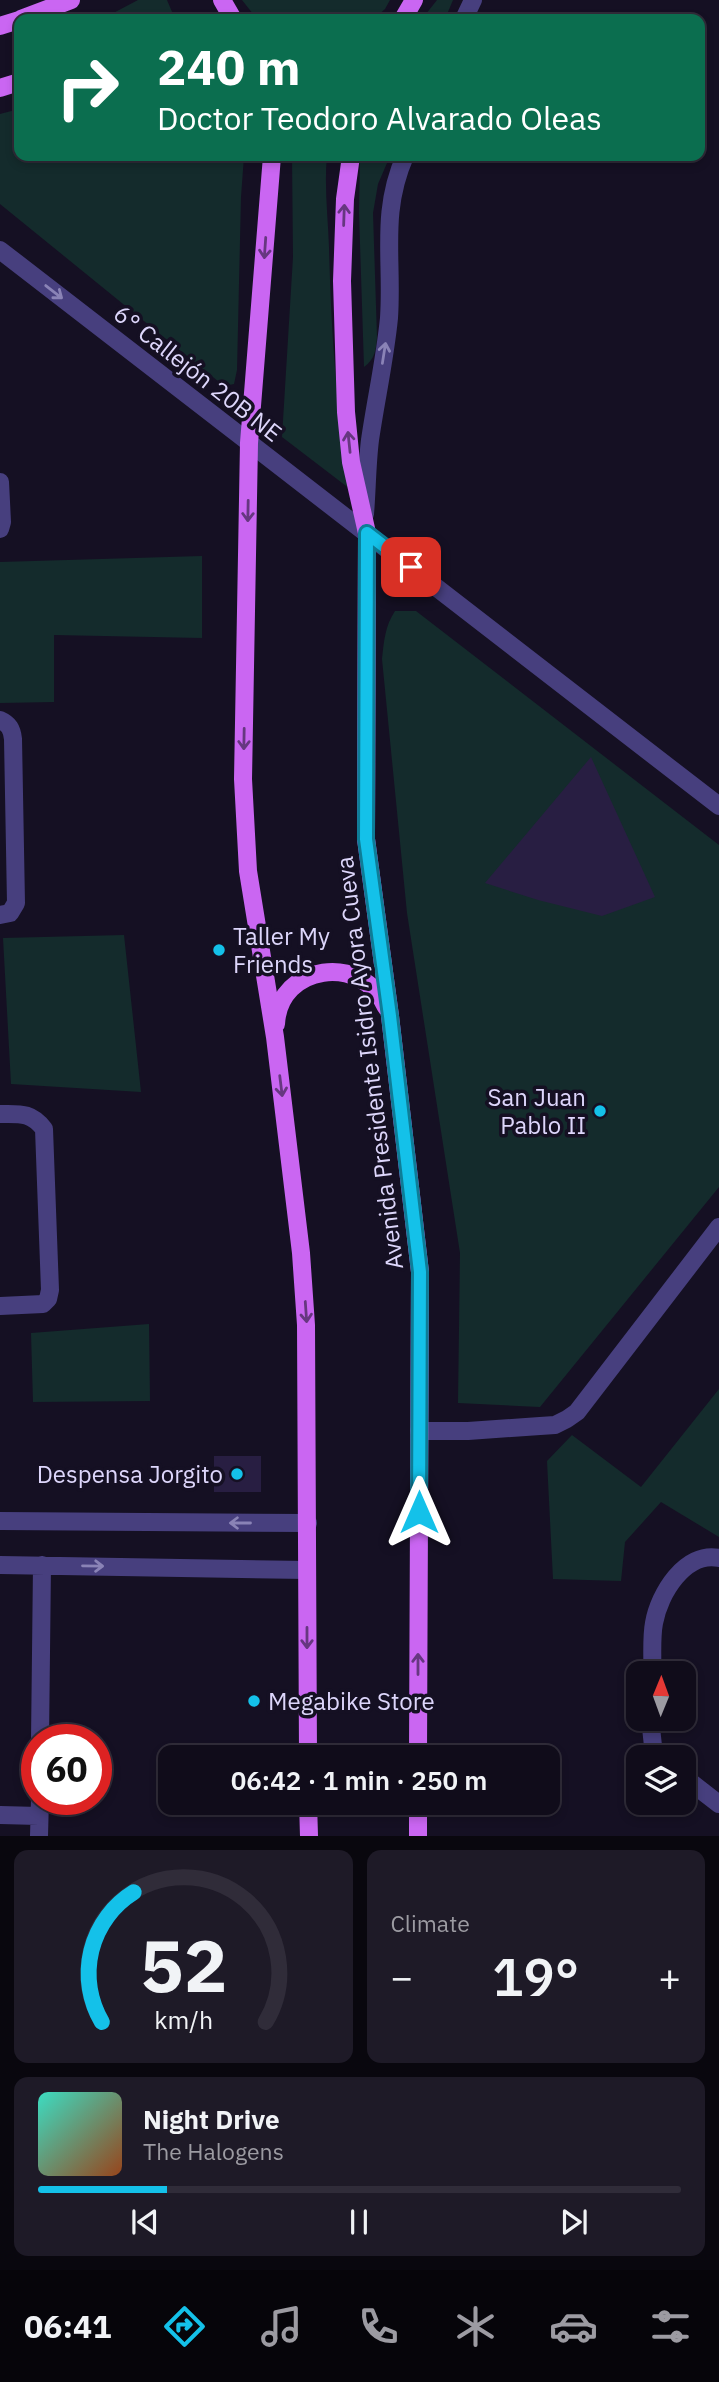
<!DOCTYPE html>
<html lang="en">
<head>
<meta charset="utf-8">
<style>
  :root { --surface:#100c1a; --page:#1e1a27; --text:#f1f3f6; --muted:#9c9ba2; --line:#302c39; --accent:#14c1e9 }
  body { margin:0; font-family:"IBM Plex Sans",sans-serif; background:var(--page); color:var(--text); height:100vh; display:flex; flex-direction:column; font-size:26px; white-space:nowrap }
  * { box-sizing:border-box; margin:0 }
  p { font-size:23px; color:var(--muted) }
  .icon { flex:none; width:38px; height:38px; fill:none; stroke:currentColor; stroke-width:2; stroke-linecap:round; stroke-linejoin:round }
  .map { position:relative; height:1836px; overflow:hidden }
  .panel { display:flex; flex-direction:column; gap:14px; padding:14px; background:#09070e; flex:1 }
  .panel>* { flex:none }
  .guide { position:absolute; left:14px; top:14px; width:691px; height:147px; border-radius:14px; box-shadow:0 4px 10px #0003,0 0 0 2px var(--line); background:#0b6e4f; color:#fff; overflow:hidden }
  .needle { width:46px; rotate:1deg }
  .buttons { position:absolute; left:626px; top:1661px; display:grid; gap:14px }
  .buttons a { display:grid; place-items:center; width:70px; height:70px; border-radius:14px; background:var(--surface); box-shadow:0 4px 10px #0003,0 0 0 2px var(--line); font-size:35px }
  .speed { position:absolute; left:21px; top:1724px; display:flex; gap:14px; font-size:35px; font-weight:700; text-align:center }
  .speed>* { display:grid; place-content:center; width:91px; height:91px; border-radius:50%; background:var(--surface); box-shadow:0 4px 10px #0003,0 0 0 2px var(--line); line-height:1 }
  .speed .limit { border:10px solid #d22; background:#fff; color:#111 }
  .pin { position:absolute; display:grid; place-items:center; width:60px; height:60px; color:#fff; margin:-30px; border-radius:14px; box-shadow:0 4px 10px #0006 }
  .me { position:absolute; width:77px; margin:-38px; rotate:0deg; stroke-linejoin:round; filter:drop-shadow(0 0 5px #0008) }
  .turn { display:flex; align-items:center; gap:24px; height:147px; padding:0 28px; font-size:32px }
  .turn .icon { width:91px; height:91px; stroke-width:2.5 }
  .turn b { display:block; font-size:49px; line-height:60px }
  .big { font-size:52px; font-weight:600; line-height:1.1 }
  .panel .card { flex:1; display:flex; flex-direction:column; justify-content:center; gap:10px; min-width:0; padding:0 24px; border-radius:14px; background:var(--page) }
  .panel .dial { align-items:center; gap:0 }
  .dial svg { height:182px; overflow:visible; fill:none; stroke:var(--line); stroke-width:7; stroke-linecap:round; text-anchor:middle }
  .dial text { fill:var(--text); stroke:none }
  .song { display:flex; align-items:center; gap:21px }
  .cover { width:84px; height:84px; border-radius:10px; background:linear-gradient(135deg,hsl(170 70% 55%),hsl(20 70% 35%)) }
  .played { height:7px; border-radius:4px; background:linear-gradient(90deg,var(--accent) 20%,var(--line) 20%) }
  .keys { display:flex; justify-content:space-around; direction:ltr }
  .heat { display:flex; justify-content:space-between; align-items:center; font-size:38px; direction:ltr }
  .panel .tiles { flex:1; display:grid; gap:14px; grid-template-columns:1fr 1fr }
  .card:last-child { grid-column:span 2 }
  .trip { position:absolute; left:158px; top:1745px; width:402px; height:70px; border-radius:14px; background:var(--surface); box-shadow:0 4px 10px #0003,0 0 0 2px var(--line); font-weight:600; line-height:70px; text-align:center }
  .dock { display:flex; height:112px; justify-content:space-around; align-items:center; background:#06050a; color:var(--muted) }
  .dock .icon { width:49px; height:49px }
  .dock .selected { color:var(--accent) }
  .dock b { font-size:32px; color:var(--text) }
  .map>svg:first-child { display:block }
  .green { fill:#142b2c }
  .building { fill:#281e42 }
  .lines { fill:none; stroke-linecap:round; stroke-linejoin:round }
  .minor { stroke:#473f7e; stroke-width:18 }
  .major { stroke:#ca66f2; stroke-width:18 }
  .oneway { stroke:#663780 }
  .oneway2 { stroke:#8a83b6 }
  .route-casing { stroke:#0d7d97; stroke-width:18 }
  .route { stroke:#14c1e9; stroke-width:12 }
  .poi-dot { fill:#14c1e9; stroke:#151023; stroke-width:2.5 }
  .labels { text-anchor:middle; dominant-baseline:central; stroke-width:7; stroke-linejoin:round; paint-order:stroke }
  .street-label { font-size:24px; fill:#ddd6fb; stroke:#151023 }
  .poi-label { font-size:24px; fill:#ddd6fb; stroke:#151023; text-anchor:start }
</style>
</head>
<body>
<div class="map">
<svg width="719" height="1836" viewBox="0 0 719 1836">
  <rect width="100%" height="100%" fill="#151023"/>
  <!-- green -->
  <path class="green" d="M138,0H167L175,19H102Z
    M242,0H390L385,9L374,19H257Z
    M437,0H453L445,19H422Z
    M19,109V156H244L241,197L237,370L234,384L224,386L0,204V114Z
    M292,156H327C324,186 328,217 329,247C331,329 336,408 350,489L282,437L293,257Z
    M360,156H390L378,184L373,213L377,337C376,350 375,359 364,367L359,213Z
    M202,556V638L54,635V702L0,703V562Z
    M395,611H416L719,845V1187L540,1407L458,1403L460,1253L407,913L382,659C384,641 385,626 395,611Z
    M124,935L141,1092L11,1084L3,938Z
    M149,1324L150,1401L33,1402L31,1333Z
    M719,1389V1537L661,1502L625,1542L621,1581L553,1579L547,1461L572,1435L641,1487Z"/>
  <!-- building -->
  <path class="building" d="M591,757L655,897L602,916L538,900L485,883Z
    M214,1456H261V1492H214Z"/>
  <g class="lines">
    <!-- minor -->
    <path class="minor" d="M464,19L473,0
      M0,250L719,806
      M0,482L2,522L0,529
      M365,514C367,490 367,464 370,440C376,399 385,359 389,318C393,259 380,213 405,156
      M0,720C9,724 12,729 13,739L16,903L10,913L0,915
      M0,1114C20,1114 31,1112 44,1129L50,1290L48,1299L43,1304L0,1306
      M419,1431H468L540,1426L555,1425L567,1419L577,1412L719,1227
      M0,1521L308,1523
      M0,1565L307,1570
      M652,1673C653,1657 651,1639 654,1623C659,1594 685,1551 719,1558
      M650,1718L653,1746L661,1757
      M40,1740L42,1565
      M684,1777L719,1804
      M0,1815L39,1816
      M39,1836L40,1799"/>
    <!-- major -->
    <path class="major" d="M222,0L233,19
      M21,19L71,0
      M403,19L414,0
      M0,26L19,20
      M0,88L19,82
      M272,156L249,443L243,779L248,871L275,1037L301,1253L306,1325L308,1757
      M351,156L345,199L342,281L346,412L351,462L367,533L366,839L390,1016L420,1272L418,1757
      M276,1024C279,964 362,953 386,1007
      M308,1802L309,1836
      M418,1836V1802"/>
  </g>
  <!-- one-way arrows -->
  <defs><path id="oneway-shaft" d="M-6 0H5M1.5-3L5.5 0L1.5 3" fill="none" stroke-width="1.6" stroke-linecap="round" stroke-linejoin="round" transform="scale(1.75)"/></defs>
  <g class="oneway">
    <use href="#oneway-shaft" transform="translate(344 215) rotate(-88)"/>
    <use href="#oneway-shaft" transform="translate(265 248) rotate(94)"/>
    <use href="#oneway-shaft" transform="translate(349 442) rotate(-96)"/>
    <use href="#oneway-shaft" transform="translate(248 511) rotate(91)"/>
    <use href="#oneway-shaft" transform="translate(244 739) rotate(91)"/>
    <use href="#oneway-shaft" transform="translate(281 1086) rotate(83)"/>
    <use href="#oneway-shaft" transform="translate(306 1312) rotate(86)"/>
    <use href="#oneway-shaft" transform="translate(307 1638) rotate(90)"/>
    <use href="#oneway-shaft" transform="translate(418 1664) rotate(-90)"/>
  </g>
  <g class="oneway2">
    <use href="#oneway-shaft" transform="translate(54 292) rotate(38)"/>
    <use href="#oneway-shaft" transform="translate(384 353) rotate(-81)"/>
    <use href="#oneway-shaft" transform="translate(240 1523) rotate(-180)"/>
    <use href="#oneway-shaft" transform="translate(93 1566) rotate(1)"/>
  </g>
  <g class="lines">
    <defs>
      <path id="route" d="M411,567L367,533L366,839L390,1016L420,1272L419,1512"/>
    </defs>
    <!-- route casing -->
    <use href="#route" class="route-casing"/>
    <!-- route -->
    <use href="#route" class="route"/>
  </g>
  <!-- markers -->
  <g class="poi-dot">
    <circle cx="219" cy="950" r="7"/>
    <circle cx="600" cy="1111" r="7"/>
    <circle cx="237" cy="1474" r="7"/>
    <circle cx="254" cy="1701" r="7"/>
  </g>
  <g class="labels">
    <!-- street labels -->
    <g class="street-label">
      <text transform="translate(198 373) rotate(38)">6° Callejón 20B NE</text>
      <text transform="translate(369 1063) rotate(-97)">Avenida Presidente Isidro Ayora Cueva</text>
    </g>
    <!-- poi labels -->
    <g class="poi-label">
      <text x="233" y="936">Taller My<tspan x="233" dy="28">Friends</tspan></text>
      <text x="586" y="1097" text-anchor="end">San Juan<tspan x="586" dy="28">Pablo II</tspan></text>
      <text x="223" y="1474" text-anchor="end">Despensa Jorgito</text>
      <text x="268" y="1701">Megabike Store</text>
    </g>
  </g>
</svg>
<div class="buttons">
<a><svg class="needle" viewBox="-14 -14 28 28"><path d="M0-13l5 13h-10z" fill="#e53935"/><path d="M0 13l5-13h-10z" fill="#9c9ba2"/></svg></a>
<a><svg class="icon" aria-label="layers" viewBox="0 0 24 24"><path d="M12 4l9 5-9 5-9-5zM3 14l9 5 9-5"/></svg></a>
</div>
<div class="speed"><div class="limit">60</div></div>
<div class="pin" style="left:411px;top:567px;background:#d93025"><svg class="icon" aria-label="arrive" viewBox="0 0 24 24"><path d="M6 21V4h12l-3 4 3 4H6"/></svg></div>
<svg class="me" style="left:419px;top:1512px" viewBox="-20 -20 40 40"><path d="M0-17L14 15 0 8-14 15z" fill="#14c1e9" stroke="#fff" stroke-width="4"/></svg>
<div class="trip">06:42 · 1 min · 250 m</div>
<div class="guide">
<div class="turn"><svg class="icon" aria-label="right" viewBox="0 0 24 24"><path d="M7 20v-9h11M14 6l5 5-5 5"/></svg><div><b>240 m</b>Doctor Teodoro Alvarado Oleas</div></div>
</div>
</div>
<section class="panel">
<div class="tiles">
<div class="card dial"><svg viewBox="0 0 100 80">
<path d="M14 69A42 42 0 1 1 86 69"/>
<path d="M14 69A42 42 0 0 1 28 12" stroke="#14c1e9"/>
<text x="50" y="56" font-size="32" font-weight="700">52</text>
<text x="50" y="72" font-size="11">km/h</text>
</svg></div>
<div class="card"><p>Climate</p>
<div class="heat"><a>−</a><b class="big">19°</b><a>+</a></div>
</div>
<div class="card">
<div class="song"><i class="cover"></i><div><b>Night Drive</b><p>The Halogens</p></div></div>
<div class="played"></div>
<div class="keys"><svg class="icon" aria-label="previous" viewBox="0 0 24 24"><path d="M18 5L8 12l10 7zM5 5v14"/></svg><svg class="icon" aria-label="pause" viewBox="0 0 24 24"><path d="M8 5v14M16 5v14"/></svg><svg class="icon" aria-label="next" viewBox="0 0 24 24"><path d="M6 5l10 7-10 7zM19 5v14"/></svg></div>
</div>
</div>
</section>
<nav class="dock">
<b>06:41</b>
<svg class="icon selected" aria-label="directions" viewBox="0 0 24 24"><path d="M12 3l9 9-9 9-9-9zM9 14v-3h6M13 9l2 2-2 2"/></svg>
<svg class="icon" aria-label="music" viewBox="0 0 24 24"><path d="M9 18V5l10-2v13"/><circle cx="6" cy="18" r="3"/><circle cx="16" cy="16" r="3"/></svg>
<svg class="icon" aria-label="phone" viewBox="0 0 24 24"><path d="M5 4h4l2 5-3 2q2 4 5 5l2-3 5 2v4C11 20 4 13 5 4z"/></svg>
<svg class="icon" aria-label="climate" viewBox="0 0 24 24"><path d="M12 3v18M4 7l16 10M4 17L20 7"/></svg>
<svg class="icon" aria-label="car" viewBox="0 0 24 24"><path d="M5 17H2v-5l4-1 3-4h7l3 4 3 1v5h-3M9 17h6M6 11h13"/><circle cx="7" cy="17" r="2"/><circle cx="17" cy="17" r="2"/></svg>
<svg class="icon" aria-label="filters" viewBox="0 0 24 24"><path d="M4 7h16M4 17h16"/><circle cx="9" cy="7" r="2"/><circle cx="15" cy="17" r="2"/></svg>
</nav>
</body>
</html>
